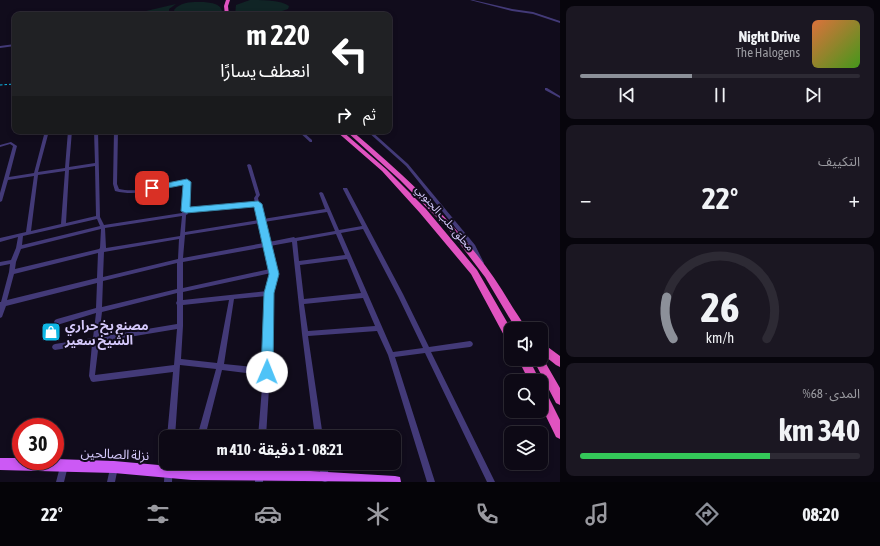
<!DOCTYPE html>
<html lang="ar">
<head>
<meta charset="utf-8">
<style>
  :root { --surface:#0d0915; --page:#1b1722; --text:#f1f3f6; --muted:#9a9aa0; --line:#2d2a34; --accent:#8c9099 }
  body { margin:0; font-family:"Asap Condensed","Noto Sans Arabic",sans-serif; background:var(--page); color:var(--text); direction:rtl; height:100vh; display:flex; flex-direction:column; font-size:15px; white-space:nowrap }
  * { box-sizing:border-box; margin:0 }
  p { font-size:13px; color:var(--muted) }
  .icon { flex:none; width:22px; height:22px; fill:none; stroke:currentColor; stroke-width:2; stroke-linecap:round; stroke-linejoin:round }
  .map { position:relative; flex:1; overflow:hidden; direction:ltr }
  .details { display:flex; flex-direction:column; gap:6px; padding:6px; background:#07050c; width:320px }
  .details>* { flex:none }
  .hud { position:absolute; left:12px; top:12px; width:380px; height:122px; border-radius:8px; box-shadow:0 2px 6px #0003,0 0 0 1px var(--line); direction:rtl; background:#202124; color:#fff; overflow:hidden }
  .controls { position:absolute; left:504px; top:322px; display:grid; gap:8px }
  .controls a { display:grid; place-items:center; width:44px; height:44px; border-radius:8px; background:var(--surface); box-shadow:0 2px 6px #0003,0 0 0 1px var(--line); font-size:20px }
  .speed { position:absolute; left:12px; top:418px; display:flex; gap:8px; font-size:20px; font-weight:700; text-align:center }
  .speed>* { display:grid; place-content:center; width:52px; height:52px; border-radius:50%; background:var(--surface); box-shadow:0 2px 6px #0003,0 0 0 1px var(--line); line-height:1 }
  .speed .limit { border:6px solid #d22; background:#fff; color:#111 }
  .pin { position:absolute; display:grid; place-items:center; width:34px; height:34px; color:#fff; margin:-17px; border-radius:8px; box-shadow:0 2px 6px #0006 }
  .me { position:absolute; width:44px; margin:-22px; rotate:1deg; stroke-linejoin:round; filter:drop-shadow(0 0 3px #0008) }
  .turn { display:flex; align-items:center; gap:14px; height:84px; padding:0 16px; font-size:18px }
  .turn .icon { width:52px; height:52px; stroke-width:2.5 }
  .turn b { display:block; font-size:28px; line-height:34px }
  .then { display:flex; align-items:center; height:38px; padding:0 16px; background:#0003; gap:8px; font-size:15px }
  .big { font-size:30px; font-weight:700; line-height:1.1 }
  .details .widget { flex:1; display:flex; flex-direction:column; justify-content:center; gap:6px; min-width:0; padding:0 14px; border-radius:8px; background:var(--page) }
  .details .dial { align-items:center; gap:0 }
  .dial svg { height:104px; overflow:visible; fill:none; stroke:var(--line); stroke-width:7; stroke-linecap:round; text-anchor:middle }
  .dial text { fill:var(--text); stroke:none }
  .song { display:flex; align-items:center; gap:12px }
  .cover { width:48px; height:48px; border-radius:6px; background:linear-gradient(135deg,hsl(20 70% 55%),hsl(100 70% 35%)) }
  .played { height:4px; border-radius:2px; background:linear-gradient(90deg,var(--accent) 40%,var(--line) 40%) }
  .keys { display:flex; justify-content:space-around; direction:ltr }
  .heat { display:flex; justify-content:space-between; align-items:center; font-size:22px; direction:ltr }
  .charge { height:6px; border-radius:3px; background:linear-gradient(90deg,#34c759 68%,var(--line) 0) }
  .trip { position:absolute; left:159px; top:430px; width:242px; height:40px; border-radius:8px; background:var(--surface); box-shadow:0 2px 6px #0003,0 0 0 1px var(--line); font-weight:700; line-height:40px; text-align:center; direction:rtl }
  .menu { display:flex; height:64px; justify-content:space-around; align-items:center; background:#050408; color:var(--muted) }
  .menu .icon { width:28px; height:28px }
  .menu .on { color:var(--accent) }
  .menu b { font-size:18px; color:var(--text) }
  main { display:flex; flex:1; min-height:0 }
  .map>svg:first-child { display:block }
  .green { fill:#102425 }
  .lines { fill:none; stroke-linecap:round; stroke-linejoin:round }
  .minor { fill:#433a78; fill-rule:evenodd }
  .primary { fill:#cc59f5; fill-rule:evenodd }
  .trunk { fill:#e053c0; fill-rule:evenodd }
  .rail { stroke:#0eb7e4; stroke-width:1; stroke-dasharray:2.5 2; stroke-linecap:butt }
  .route { fill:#4fc3f7; stroke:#337fa1 }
  .labels { text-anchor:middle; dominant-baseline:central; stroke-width:4; stroke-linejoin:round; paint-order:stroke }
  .street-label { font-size:11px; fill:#d6cafc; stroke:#110c1c }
  .near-poi-label { font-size:13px; font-weight:bold; fill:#d6cafc; stroke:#110c1c; text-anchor:start }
  .near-street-label { font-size:13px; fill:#d6cafc; stroke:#110c1c }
</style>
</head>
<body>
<main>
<section class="details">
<div class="widget">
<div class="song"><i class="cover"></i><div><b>Night Drive</b><p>The Halogens</p></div></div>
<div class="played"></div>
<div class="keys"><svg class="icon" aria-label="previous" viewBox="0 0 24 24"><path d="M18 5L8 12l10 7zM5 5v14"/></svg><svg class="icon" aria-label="pause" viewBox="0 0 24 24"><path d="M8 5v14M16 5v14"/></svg><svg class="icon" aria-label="next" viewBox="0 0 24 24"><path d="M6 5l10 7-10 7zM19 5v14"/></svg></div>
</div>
<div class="widget"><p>التكييف</p>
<div class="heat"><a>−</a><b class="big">22°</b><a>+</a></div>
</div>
<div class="widget dial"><svg viewBox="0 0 100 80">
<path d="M14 69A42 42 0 1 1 86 69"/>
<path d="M14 69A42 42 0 0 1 9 37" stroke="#8c9099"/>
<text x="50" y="56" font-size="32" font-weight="700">26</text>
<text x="50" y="72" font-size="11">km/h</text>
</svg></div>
<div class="widget"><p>المدى · 68%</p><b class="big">340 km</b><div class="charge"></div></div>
</section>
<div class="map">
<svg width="560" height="482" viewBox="0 0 560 482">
  <rect width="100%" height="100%" fill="#110c1c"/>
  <!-- green -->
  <path class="green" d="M250,0C262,0 281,0 289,6L288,9L273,14L235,15L236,5Z
    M204,2C214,3 222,4 223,15H184L175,12L174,10C181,1 194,2 204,2Z
    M176,4L169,9V12L174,15H129Z"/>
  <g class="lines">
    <!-- minor -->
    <path class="minor" d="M470,0H473L512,9L533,12L560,21V23L533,14L512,11Z
      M15,44V46L0,48V46Z
      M545,88H547L560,96V98L545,90Z
      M45,131H49L38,172L65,168L68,131H72L69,167L95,163L94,131H98L100,217L104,225L182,213L185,184C162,188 138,197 115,191L113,184L114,131H118L117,184L119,189C135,193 157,187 173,183C178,182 183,181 189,181V182L187,209L255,203L254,198L256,195L247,165L249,164L251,165L260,195L258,198L263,219L325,209L319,193L321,192L323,193L339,230L362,226L343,189V188H347L403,294L429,347L470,341L472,342L473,344L472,346L470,347L431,352L495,482H487L425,353L395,357L435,482H427L388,355L377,331L308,336L323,437H315L302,334L292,242L270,246L277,274L272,293L270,372L266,437H258L263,375L222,370L205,437H197L216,369L180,365L175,437H167L173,372L93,382L91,381L89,376L92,344L55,350L53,349L52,347L53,345L55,344L93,338L96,313L57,325L55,324L54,322L55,320L57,319L96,308L97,283L6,306L2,317L0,318V302H1L9,272L10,264L0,266V262L11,260L16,248L18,237L0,242V238L26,232L34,176L8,180L2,201L0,202V193L13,146L10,144L0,147V145L11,142L17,146L9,177L34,173ZM95,166L96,216L66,223L69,170ZM65,171L61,224L31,231L38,175ZM256,206L259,220L185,232L186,215L188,214L187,212ZM327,212L335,231L295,238L294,237L269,242L264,222ZM182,216L180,236L106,248L105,228ZM97,219L100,226L22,245L23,236ZM260,223L264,243L183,258L185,235ZM101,229L100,248L99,249L15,269L16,262L21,249ZM363,229L398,296L423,348L393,352L341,233ZM336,234L345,255L299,261L297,241ZM179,239L178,259L103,277L104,252ZM265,247L270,269L183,288V262ZM98,253L97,278L7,300L14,274ZM347,259L361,293L304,299L300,265ZM177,263V289L102,307L103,281ZM271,273L267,291L183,300V292ZM177,293V301L176,303L177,305V324L99,337L102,312ZM266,296L264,368L224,364L234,299ZM363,298L375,326L308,331L304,304ZM229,300L217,363L181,359L183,326V305ZM177,329L174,365L95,375L99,342Z
      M298,131H302L312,140V142H310Z
      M367,131H371L408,164L475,245L484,263L483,264H479L471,247L406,166Z
      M166,461V463H173L172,482H164L165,463Z
      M64,462L67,463L68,466L64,482H56L61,463Z
      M114,463L117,464L118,467L115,482H107L111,464Z
      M191,463H199L195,476L192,477L189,476L188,473Z
      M256,463H264L263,482H255Z
      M319,463H327L329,478L328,481L325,482L322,481L321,478Z"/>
    <!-- primary -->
    <path class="primary" d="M0,458H21V461H55V459L114,461L192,468H259L395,476L400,477L401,482L192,480L114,473L0,470Z"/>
    <!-- trunk -->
    <path class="trunk" d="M226,0H230L228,6L229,15H225L224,6Z
      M336,131H342L386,169L426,209L477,270L511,329V342L507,341L471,274L420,213L382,171Z
      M346,131H352C412,182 470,235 510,303C515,312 522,320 526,329H516L485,277L450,231L400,180Z
      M541,342L560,356V367L556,365L541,353Z
      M541,355L560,388V405L556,403L533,359H541Z
      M518,359H529L540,381H529Z
      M541,388L545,390L560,420V439L556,437L541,406Z"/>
    <!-- rail -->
    <path class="rail" d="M0,85L15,84"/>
  </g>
  <!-- route -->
  <path class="route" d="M187,179L191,182L190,207L258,201L262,204L279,274L274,293L273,372L271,376L267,377L262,376L261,372L264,293L269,274L254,207L186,213L181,211L183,185L152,191L148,188L152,186Z"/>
  <!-- icons -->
  <defs>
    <symbol id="shop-square" viewBox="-11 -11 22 22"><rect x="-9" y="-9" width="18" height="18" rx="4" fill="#0eb7e4" stroke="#110c1c"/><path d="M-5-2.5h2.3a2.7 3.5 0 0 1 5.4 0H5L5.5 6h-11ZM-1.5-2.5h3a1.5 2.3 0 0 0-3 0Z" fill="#fff"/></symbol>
  </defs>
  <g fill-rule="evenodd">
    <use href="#shop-square" x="40" y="321" width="22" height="22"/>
  </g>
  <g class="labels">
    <!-- street labels -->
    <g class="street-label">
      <text transform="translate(445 218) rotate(49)">محلق حلب الجنوبي</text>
    </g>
    <!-- near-poi labels -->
    <g class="near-poi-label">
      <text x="65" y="325">مصنع بخ حراري<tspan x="65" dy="15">الشيخ سعير</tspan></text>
    </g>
    <!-- near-street labels -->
    <g class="near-street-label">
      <text transform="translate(115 454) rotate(3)">نزلة الصالحين</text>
    </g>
  </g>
</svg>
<div class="controls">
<a><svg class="icon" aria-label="sound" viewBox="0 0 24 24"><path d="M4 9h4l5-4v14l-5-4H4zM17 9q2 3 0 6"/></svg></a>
<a><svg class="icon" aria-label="search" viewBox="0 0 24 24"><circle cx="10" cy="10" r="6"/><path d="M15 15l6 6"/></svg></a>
<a><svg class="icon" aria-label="layers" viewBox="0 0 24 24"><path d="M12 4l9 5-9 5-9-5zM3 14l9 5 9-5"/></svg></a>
</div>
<div class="speed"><div class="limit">30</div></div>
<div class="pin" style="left:152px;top:188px;background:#d93025"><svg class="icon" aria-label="arrive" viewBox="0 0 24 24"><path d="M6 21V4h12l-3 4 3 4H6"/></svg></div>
<svg class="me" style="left:267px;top:372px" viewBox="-20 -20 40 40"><circle r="19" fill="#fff"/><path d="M0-13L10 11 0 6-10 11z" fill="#4fc3f7"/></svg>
<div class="trip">08:21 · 1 دقيقة · 410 m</div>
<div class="hud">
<div class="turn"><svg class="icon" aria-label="left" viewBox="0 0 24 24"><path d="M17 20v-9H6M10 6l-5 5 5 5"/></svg><div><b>220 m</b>انعطف يسارًا</div></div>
<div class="then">ثم<svg class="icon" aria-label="right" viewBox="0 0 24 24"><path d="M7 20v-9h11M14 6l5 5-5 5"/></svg></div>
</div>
</div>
</main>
<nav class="menu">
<b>08:20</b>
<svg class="icon on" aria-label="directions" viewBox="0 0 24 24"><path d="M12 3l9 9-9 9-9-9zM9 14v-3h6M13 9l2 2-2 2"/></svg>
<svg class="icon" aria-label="music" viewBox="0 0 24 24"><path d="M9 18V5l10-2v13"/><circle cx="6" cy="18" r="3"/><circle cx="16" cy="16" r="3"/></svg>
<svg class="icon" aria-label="phone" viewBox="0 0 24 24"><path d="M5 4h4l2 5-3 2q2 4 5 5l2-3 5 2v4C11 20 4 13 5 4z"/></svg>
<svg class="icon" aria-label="climate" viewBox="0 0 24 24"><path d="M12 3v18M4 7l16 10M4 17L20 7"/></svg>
<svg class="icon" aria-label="car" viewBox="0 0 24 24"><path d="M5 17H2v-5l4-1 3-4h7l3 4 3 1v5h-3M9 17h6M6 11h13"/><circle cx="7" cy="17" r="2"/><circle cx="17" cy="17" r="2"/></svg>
<svg class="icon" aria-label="filters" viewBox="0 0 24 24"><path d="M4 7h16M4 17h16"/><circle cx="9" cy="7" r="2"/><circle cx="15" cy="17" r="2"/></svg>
<b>22°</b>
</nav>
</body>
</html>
